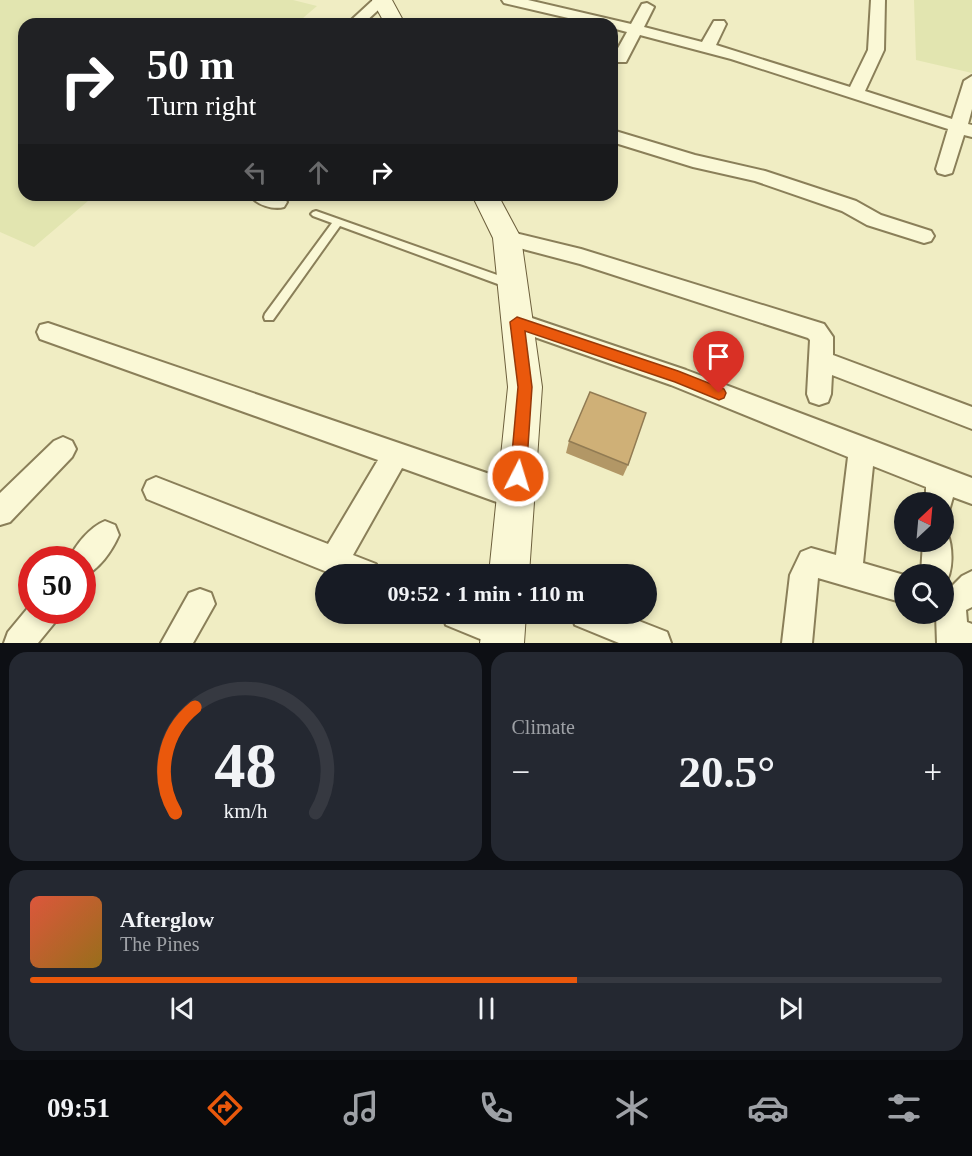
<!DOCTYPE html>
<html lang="en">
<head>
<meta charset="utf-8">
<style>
  :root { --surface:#171b24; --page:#242831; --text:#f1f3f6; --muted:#9ea1a6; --line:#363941; --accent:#ea580c }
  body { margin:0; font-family:"Times New Roman",serif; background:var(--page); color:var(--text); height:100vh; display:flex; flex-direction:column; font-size:22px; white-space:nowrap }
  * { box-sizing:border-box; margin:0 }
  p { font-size:20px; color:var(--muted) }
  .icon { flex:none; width:33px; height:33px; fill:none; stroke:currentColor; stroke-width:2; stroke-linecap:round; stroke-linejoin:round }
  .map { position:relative; height:643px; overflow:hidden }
  .drawer { display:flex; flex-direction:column; gap:9px; padding:9px; background:#0d0f14; flex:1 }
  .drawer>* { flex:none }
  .top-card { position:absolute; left:18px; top:18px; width:600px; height:183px; border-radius:18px; box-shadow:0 3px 9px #0003; background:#202124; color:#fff; overflow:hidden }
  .needle { width:39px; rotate:26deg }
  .fabs { position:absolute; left:894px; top:492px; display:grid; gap:12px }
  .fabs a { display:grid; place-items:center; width:60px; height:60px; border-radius:50%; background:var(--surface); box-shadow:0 3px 9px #0003; font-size:30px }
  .speed { position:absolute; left:18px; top:546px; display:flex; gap:12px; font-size:30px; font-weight:700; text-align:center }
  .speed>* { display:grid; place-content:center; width:78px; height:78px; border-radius:50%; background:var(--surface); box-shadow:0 3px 9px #0003; line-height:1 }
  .speed .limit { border:9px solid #d22; background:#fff; color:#111 }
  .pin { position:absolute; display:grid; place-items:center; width:51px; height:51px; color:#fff; margin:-62px -26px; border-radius:50% 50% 50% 0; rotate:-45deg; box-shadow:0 0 6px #0007 }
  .pin .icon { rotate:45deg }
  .me { position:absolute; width:66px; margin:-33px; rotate:5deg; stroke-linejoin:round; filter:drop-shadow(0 0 4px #0008) }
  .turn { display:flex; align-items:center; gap:21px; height:126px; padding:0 30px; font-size:27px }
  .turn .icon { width:78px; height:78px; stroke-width:2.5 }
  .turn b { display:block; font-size:42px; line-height:51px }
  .lanes { display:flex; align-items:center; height:57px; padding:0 30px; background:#0003; justify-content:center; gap:30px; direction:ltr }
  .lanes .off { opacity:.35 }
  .big { font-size:45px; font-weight:800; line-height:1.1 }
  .drawer .widget { flex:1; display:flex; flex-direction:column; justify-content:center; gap:9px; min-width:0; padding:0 21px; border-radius:18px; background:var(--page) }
  .drawer .dial { align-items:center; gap:0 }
  .dial svg { height:156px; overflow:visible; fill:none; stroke:var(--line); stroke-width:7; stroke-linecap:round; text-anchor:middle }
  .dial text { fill:var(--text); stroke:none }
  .song { display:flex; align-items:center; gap:18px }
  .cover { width:72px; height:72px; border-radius:9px; background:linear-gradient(135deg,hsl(10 70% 55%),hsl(40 70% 35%)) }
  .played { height:6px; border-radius:3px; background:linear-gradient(90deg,var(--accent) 60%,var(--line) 60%) }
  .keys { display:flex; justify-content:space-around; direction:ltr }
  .heat { display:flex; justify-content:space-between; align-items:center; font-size:33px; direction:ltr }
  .drawer .tiles { flex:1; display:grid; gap:9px; grid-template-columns:1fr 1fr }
  .widget:last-child { grid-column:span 2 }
  .trip { position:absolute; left:315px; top:564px; width:342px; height:60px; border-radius:30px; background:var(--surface); box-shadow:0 3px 9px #0003; font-weight:800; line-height:60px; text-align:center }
  .tabs { display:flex; height:96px; justify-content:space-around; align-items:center; background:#090b0e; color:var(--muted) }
  .tabs .icon { width:42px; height:42px }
  .tabs .current { color:var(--accent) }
  .tabs b { font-size:27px; color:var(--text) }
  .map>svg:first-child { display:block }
  .farmland { fill:#e2e5b0 }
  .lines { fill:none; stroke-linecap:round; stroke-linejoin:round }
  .service-casing { stroke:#8a7f59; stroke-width:4 }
  .minor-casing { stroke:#8a7f59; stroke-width:4 }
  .secondary-casing { stroke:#6c5f3c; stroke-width:2 }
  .service { fill:#faf8d6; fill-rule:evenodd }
  .minor { fill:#faf8d6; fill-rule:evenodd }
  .secondary { fill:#faf8d6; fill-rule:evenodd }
  .wall { fill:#b29766 }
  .building { fill:#cfb077; stroke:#917b53; stroke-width:1.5 }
  .route { fill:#ea580c; stroke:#983908; stroke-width:1.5 }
</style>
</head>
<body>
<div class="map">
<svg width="972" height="643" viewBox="0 0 972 643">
  <rect width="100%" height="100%" fill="#f0edc3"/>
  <!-- farmland -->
  <path class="farmland" d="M0,0H293L317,6L296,24H24V195H95L34,247L0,232Z
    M914,0H972V73L916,60Z"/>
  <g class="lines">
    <defs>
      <path id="service" d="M316,211L514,281L515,284L510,288L506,287L340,226L273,320H265L264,317L265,314L332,223L313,216L311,214L313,212Z"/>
      <path id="minor" d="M373,0H389L363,24H347Z
        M502,0H528L631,24L642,4L647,3L654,7L644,27L702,42L714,21H724L726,24L716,45L850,87L868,50L871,0H885L884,50L865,91L952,119L964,81L972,76V109L968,124L972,125V137L964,135L952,173L945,175L938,173L936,169L948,129L731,59L640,35L626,62H614L612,59L627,32L612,28V24H594L504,3Z
        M612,130L695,155L765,171L856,201L881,215L931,231L934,236L931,241L924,243L867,225L842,211L755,181L693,167L612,142Z
        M250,195C262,195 280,191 287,202L284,207C274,210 256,205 250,195Z
        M507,231L581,249L824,324L833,337V355L972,407V429L832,375L831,394L828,402L819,405L810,402L807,394L810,340L808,338L580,264L500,243L497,238L500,233Z
        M517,313L686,370L972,478V504L953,497L949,511L944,513V502H926V487L873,466L863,563L904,575V603L818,578L812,643H782L790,575L801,552L811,548L836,555L848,457L671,385L509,328L506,322L509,316Z
        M48,323L516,483L526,487L529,496L526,505L516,509L402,468L353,555L376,564L380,574H332L147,499L143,490L147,481L156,477L328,544L378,460L40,339L37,332L40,325Z
        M63,437L72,441L76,449L72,457L10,522L0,525V493L54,441Z
        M105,521L115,525L119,535C112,551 99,570 82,577V560H69C75,545 90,527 105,521Z
        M944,531L947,532C953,547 954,572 944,585V574H921L923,542H944Z
        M972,571V607L966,610L967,622L972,624V643H937L936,614H944V585L952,586L962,576Z
        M200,589L211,593L215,604L193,643H161L189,593Z
        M32,603V610H60L56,621L38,643H4L8,632Z
        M442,614H493L514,622L518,633L514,643H490L446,625Z
        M571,614H621L667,632L671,643H619L575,625Z"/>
      <path id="secondary" d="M372,0H392L405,24H385Z
        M472,195H498L521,238L542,387L529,574H489L508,387L493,238Z
        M484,614H526L524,643H480Z"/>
    </defs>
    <!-- service casing -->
    <use href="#service" class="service-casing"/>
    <!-- minor casing -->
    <use href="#minor" class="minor-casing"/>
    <!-- secondary casing -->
    <use href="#secondary" class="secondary-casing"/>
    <!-- service -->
    <use href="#service" class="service"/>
    <!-- minor -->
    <use href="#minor" class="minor"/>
    <!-- secondary -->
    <use href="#secondary" class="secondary"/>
  </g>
  <!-- wall -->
  <path class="wall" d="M569,441L628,465L623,476L566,453Z"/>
  <!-- building -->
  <path class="building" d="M590,392L646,413L628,465L569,441Z"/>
  <!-- route -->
  <path class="route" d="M517,317L678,371L724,389L726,393L724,398L719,400L675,382L525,331L532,387L526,476L524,481L518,483L512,481L510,476L518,387L510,322Z"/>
</svg>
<div class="fabs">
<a><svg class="needle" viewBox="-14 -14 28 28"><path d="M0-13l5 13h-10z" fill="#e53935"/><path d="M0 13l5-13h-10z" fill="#9ea1a6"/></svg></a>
<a><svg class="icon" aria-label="search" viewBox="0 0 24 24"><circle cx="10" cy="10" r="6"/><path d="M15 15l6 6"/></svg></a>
</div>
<div class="speed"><div class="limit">50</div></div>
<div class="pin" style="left:719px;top:393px;background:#d93025"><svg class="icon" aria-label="arrive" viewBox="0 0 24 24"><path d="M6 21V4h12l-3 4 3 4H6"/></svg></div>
<svg class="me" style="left:518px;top:476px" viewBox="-20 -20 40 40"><circle r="17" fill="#ea580c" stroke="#fff" stroke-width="3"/><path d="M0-11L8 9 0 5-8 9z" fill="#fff"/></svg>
<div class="trip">09:52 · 1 min · 110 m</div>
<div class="top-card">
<div class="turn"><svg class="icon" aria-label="right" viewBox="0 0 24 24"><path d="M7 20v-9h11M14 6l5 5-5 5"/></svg><div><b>50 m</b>Turn right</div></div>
<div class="lanes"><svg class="icon off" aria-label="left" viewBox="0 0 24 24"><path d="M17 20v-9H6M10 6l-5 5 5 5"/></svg><svg class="icon off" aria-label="ahead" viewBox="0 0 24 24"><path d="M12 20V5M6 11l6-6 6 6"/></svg><svg class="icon" aria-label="right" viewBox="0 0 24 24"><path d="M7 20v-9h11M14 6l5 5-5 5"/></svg></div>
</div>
</div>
<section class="drawer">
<div class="tiles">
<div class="widget dial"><svg viewBox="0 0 100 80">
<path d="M14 69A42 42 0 1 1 86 69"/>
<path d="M14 69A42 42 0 0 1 24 15" stroke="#ea580c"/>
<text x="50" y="56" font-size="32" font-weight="700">48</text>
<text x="50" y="72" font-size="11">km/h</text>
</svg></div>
<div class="widget"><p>Climate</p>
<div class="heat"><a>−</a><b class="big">20.5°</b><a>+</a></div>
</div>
<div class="widget">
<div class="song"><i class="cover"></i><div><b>Afterglow</b><p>The Pines</p></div></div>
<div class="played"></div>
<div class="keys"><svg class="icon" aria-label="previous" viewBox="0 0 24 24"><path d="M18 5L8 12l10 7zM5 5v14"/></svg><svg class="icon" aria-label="pause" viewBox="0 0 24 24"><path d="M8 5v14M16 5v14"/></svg><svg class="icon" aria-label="next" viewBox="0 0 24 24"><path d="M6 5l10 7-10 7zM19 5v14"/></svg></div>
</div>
</div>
</section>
<nav class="tabs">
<b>09:51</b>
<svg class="icon current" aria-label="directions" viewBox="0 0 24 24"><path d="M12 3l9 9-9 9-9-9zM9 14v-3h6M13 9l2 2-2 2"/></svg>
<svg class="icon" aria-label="music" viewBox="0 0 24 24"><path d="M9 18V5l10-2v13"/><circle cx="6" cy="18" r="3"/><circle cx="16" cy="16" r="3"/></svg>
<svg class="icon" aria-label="phone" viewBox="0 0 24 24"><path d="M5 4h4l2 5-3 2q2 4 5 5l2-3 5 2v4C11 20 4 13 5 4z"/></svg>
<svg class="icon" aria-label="climate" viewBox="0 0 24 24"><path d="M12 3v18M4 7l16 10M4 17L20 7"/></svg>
<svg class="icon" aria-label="car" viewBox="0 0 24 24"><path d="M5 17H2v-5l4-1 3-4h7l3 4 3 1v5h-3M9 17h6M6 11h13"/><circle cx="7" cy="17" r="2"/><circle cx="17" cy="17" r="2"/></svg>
<svg class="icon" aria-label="filters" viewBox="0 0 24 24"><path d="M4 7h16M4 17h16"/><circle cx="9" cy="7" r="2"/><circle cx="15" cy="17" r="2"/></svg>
</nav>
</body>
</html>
